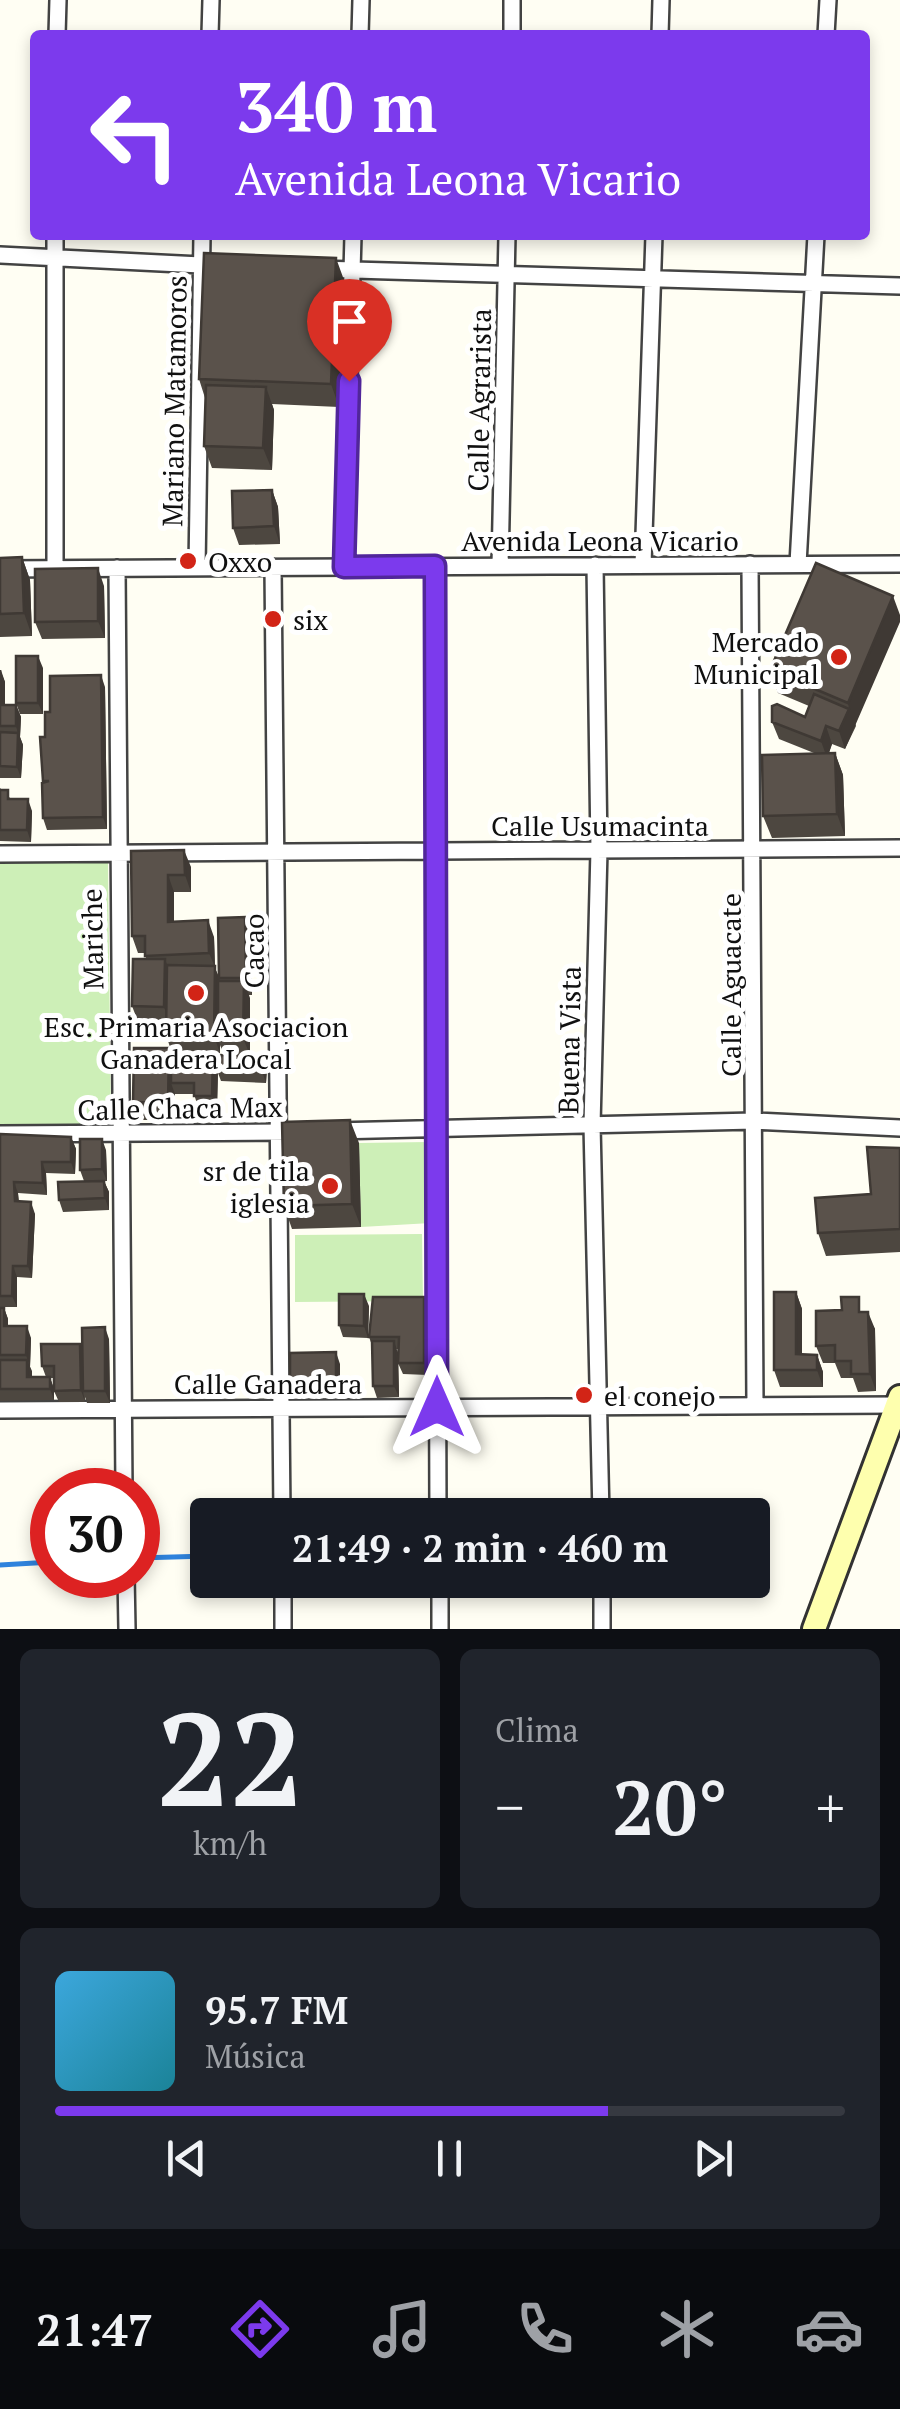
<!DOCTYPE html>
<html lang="es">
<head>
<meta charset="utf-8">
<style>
  :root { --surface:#171b24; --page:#20242c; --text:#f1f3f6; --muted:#9ea1a6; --line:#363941; --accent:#7c3aed }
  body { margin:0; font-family:"PT Serif",serif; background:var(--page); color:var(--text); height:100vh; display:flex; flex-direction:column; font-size:38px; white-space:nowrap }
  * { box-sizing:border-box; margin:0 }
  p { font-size:32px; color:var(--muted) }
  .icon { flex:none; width:55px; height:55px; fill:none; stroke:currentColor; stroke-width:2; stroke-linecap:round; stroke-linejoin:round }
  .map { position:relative; height:1629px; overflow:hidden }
  .sheet { display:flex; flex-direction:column; gap:20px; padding:20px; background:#0d0f14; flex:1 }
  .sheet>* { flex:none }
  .hud { position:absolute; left:30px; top:30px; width:840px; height:210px; border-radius:10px; box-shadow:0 5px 15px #0003; background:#7c3aed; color:#fff; overflow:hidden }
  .speed { position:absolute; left:30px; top:1468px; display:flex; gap:20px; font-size:50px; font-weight:700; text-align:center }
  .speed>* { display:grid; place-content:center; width:130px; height:130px; border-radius:50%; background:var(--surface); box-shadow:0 5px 15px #0003; line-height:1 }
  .speed .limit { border:15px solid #d22; background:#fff; color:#111 }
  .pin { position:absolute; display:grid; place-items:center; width:85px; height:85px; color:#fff; margin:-102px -42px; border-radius:50% 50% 50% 0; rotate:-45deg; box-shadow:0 0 10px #0007 }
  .pin .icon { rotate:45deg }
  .me { position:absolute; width:110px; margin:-55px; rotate:0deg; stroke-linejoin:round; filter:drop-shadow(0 0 8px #0008) }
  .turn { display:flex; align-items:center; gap:35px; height:210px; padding:0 40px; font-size:45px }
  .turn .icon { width:130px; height:130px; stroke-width:2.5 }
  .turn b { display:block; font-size:70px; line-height:85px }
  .big { font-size:75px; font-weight:700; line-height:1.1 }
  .sheet .tile { flex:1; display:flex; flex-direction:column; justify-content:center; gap:15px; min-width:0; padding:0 35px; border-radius:15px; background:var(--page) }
  .sheet .dial { align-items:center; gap:0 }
  .dial b { font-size:130px; line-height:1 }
  .song { display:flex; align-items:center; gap:30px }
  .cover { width:120px; height:120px; border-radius:15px; background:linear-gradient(135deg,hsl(200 70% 55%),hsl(190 70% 35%)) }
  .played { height:10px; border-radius:5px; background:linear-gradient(90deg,var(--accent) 70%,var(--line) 70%) }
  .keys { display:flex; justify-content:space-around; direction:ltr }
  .heat { display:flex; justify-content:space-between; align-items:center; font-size:55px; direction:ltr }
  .sheet .tiles { flex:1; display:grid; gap:20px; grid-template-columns:1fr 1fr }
  .tile:last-child { grid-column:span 2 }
  .trip { position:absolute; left:190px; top:1498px; width:580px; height:100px; border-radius:10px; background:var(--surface); box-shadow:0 5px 15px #0003; font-weight:700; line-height:100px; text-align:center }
  .menu { display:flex; height:160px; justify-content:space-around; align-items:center; background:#090b0e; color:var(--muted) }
  .menu .icon { width:70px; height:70px }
  .menu .on { color:var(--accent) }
  .menu b { font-size:45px; color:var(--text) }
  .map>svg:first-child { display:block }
  .green { fill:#cdefb7 }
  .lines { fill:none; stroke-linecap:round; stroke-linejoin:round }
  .stream { stroke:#2f83dd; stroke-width:5 }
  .minor-casing { stroke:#434343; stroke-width:20 }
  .secondary-casing { stroke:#323232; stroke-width:28 }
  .minor { stroke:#fff; stroke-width:15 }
  .secondary { stroke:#feffae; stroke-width:22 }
  .wall { fill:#4d4740 }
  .shaded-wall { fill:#3f3934 }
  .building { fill:#5a524b; stroke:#3f3934; stroke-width:2.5 }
  .route-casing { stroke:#51269a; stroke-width:25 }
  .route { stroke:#7c3aed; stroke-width:18 }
  .poi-dot { fill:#d22416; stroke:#fff; stroke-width:4 }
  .labels { text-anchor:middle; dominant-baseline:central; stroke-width:10; stroke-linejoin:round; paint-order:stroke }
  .street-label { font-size:28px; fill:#101010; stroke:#fff }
  .poi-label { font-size:28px; fill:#101010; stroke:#fff; text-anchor:start }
</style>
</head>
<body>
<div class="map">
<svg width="900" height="1629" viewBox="0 0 900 1629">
  <rect width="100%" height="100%" fill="#fffef3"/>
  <!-- green -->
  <path class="green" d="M0,863H108L111,1128L0,1127Z
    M428,1142L431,1223L361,1227L359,1143Z
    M422,1234L423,1301L295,1302V1235Z"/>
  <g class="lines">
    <!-- stream -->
    <path class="stream" d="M138,1558L208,1556
      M0,1565L52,1562"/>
    <defs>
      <path id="minor" d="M57,35L58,0
        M210,35L211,0
        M360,35L361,0
        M512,35V0
        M660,35L661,0
        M826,35L828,0
        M0,255L221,266
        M319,269L900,286
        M750,564L755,1405
        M798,564L816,235
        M595,565L599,850L592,1125L601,1515
        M643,565L654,235
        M435,566L438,1515
        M500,566L507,235
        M273,567L282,1515
        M344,567L353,235
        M117,568L124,1490
        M197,568L202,235
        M0,569L900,564
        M55,569V235
        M0,854L900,848
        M334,1131L754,1121L900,1128
        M0,1134L286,1132
        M0,1410L896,1405
        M126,1575L127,1629
        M283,1580V1629
        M440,1580V1629
        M602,1580V1629"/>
      <path id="secondary" d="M814,1629L900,1397"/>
    </defs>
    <!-- minor casing -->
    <use href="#minor" class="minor-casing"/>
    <!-- secondary casing -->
    <use href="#secondary" class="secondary-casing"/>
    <!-- minor -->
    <use href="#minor" class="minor"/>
    <!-- secondary -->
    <use href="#secondary" class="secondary"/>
  </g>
  <!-- wall -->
  <path class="wall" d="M344,280L339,407L272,404L274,410L272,470L212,468L204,446L205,398L199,379Z
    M272,490L278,507L280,544L239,545L233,528Z
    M22,557L30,580L32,636L0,637V558Z
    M816,563L856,726L845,749L832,744L829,753H835L843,775L845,836L772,838L763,816L814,753L779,739L772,722L805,717L809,706L778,693L770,670Z
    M104,586L105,638L42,639L35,622Z
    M43,668V714H20L16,703Z
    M0,670L5,682V705H16L21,717L20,737L23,745L21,778H0Z
    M105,687L107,829L47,830L43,818L45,737Z
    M0,788L11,799L32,811L31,842L0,841Z
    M131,851L191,867V892H174V922L214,937L215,968L219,977L245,917L251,934L252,995H249L250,1055L262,1056L267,1068L266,1083L221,1081L218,1073L217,1108L198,1107L194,1094H175V1120H139L133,1102L171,1054L213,1056L217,1065L224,1055L220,1045V1053H172L166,1035V1024H139L132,1006L146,959L145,953H138L132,936Z
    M0,1134L71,1137L76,1149L75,1174L46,1173L47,1195L18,1193L19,1201L35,1214L32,1278L17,1277V1307H0Z
    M359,1143L361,1227L292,1229L284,1206Z
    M900,1148V1252L826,1256L818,1233L871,1194Z
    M106,1150L107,1181H104L109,1192V1210L63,1212L59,1200L84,1181L80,1170Z
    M796,1292L802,1309V1354L817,1355L823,1372V1387H780L774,1370Z
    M369,1306L368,1338L343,1337L339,1325Z
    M0,1308H4L8,1319V1326L31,1338L30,1367L32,1377H46L42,1366L109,1339L110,1403H87L85,1397V1402H59L54,1391V1378H50L54,1389V1400L0,1401Z
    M429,1309L428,1375L403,1374L398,1363L399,1349H396L398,1353L399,1397L377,1398L373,1386V1348L369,1337Z
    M865,1312L875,1329L876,1391L858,1392L853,1378H841L835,1363H823L816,1346Z
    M340,1364V1395H294L290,1384Z"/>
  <!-- shaded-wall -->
  <path class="shaded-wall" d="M336,258L344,280L339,407L331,384Z
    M266,387L274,410L272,470L263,448Z
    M272,490L278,507L280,544L274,526Z
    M22,557L30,580L32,636L24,613Z
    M98,568L104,586L105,638L98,621Z
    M893,596L900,615V622L845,749L839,731L849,709L848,703Z
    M38,656L43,668V714L38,703Z
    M1,670L5,682V716L1,705Z
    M101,675L105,687L107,829L103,817Z
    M16,705L21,717L20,737L23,745L21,778L17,767L18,734L16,726Z
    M826,726L832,744L827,758L821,741Z
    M835,753L843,775L845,836L837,814Z
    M28,799L32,811L31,842L27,830Z
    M184,850L191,867V892L185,875Z
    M168,875L174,892V939L168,922Z
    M245,917L251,934L252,995L246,978Z
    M208,920L214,937L215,968L221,983L218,1038L220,1045V1053L214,1036L215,967L209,953Z
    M165,959L171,976L170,1024L164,1007Z
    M244,981L250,998V1055L243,1038Z
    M169,1048L176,1066L171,1083L175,1094V1120L168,1103Z
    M213,1056L218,1068L217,1108L212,1096Z
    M262,1056L267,1068L266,1083L262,1071Z
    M350,1120L359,1143L361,1227L352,1204Z
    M71,1137L76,1149L75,1174L71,1162Z
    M102,1139L106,1150L107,1181L102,1169Z
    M42,1162L46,1173L47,1195L43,1183Z
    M104,1181L109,1192V1210L105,1198Z
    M14,1182L18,1193L19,1213L15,1201Z
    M31,1202L35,1214L32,1278L28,1266Z
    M13,1266L17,1277V1307L12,1296Z
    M796,1292L802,1309V1372L796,1354Z
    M364,1294L369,1306L368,1338L364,1326Z
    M424,1297L429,1309L428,1375L424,1363Z
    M4,1308L8,1319V1337L4,1326Z
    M868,1312L875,1329L876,1391L870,1374Z
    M27,1326L31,1338L30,1367L26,1355Z
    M105,1327L109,1339L110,1403L105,1391Z
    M394,1341L398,1353L399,1397L394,1386Z
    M80,1344L84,1355L83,1391L85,1402L81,1390Z
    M336,1352L340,1364V1395L336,1384Z
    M817,1355L823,1372V1387L817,1370Z
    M27,1360L32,1371V1389L27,1377Z
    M50,1377L54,1389V1400L50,1389Z"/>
  <!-- building -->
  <path class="building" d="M204,253L336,258L331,384L199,379Z
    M206,385L266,387L263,448L204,446Z
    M272,490L274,526L233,528L232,491Z
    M22,557L24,613L0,614V558Z
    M816,563L893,596L848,703L770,670Z
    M98,568V621L35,622V569Z
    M16,656H38V703H16Z
    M0,670L1,705H16V726H0Z
    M101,675L103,817L43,818L42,783L49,781H43L40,737H45V712H50V676Z
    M814,694L849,709L839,731L826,726L821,741L772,722V706L777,704L805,717Z
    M0,732L18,733L17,767L0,766Z
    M835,753L837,814L763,816L762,755Z
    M0,790H8V799H28L27,830H0Z
    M184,850L185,875H168V922L208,920L209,953L145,956V936H132L131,851Z
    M245,917L246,978H219L218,918Z
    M133,959H165L164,1007L132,1006Z
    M167,965L215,966L214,1036L166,1035Z
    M218,981H244L243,1038H218Z
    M134,1048H169L168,1103L133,1102Z
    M171,1054L213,1056L212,1096H194V1083H171Z
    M217,1055L262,1056V1071L216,1070Z
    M350,1120L352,1204L284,1206L282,1122Z
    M0,1134L71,1137V1162H42L43,1183L14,1182L15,1201L31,1202L28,1266H13L12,1296H0Z
    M80,1139H102V1169L80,1170Z
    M867,1147L900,1148V1229L818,1233L815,1198L871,1194Z
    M104,1181L105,1198L59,1200L58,1182Z
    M774,1292H796V1354L817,1355V1370H774Z
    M339,1294H364V1326L339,1325Z
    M373,1297H424V1363H398L399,1337H369Z
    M841,1297H859V1312H868L870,1374H851V1361H835V1345L816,1346V1311L842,1310Z
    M0,1308H4V1326H27L26,1355H0Z
    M105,1327V1391H83L82,1328Z
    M372,1341H394V1386H373Z
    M41,1344H80L81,1390L54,1391V1366H42Z
    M336,1352V1384H290V1353Z
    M0,1360H27V1377H50V1389H0Z"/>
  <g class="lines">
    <defs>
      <path id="route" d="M349,381L344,567L435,566L437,1407"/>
    </defs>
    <!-- route casing -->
    <use href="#route" class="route-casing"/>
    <!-- route -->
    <use href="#route" class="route"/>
  </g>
  <!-- markers -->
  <g class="poi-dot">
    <circle cx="188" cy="561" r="10"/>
    <circle cx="273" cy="619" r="10"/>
    <circle cx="839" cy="657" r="10"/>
    <circle cx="196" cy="993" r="10"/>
    <circle cx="330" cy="1186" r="10"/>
    <circle cx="584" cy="1395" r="10"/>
  </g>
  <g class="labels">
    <!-- street labels -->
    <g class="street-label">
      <text transform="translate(479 400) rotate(-89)">Calle Agrarista</text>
      <text transform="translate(174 401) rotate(-89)">Mariano Matamoros</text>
      <text x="600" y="540">Avenida Leona Vicario</text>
      <text x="600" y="825">Calle Usumacinta</text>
      <text transform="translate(92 939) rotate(-91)">Mariche</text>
      <text transform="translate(253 951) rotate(-90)">Cacao</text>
      <text transform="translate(730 985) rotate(-90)">Calle Aguacate</text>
      <text transform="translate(569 1040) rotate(-89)">Buena Vista</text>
      <text transform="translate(180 1108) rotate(-1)">Calle Chaca Max</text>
      <text x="268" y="1383">Calle Ganadera</text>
    </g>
    <!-- poi labels -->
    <g class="poi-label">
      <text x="208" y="561">Oxxo</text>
      <text x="293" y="619">six</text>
      <text x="819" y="641" text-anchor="end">Mercado<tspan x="819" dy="32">Municipal</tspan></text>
      <text x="196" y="1026" text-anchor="middle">Esc. Primaria Asociacion<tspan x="196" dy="32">Ganadera Local</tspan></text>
      <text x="310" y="1170" text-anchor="end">sr de tila<tspan x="310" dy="32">iglesia</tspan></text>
      <text x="604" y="1395">el conejo</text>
    </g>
  </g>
</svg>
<div class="speed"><div class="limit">30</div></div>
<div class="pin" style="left:349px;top:381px;background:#d93025"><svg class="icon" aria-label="arrive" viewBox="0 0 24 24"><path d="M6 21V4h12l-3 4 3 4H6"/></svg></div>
<svg class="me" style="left:437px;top:1407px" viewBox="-20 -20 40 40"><path d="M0-17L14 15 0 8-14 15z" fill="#7c3aed" stroke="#fff" stroke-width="4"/></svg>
<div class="trip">21:49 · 2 min · 460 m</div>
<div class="hud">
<div class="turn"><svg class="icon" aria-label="left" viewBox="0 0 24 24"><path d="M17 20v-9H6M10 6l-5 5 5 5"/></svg><div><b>340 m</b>Avenida Leona Vicario</div></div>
</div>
</div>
<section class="sheet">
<div class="tiles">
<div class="tile dial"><b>22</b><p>km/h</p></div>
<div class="tile"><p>Clima</p>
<div class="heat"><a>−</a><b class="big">20°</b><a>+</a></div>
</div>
<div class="tile">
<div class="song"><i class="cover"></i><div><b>95.7 FM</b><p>Música</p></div></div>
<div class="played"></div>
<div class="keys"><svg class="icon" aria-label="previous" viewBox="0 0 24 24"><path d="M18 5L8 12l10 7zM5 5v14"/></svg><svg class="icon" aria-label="pause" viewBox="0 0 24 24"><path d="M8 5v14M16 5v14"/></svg><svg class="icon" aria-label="next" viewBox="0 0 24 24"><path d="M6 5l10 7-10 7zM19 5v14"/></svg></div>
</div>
</div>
</section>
<nav class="menu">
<b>21:47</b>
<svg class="icon on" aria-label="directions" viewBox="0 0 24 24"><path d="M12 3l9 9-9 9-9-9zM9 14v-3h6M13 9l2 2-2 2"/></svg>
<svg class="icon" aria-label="music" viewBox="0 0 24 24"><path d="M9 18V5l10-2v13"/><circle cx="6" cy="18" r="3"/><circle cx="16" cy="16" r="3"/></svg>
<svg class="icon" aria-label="phone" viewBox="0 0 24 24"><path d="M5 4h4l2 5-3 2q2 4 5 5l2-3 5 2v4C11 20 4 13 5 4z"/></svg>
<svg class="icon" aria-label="climate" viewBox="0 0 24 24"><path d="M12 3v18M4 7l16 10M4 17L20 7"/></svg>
<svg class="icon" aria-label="car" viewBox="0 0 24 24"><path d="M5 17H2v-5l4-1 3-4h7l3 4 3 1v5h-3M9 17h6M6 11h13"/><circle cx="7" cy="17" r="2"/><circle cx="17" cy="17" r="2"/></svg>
</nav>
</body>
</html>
